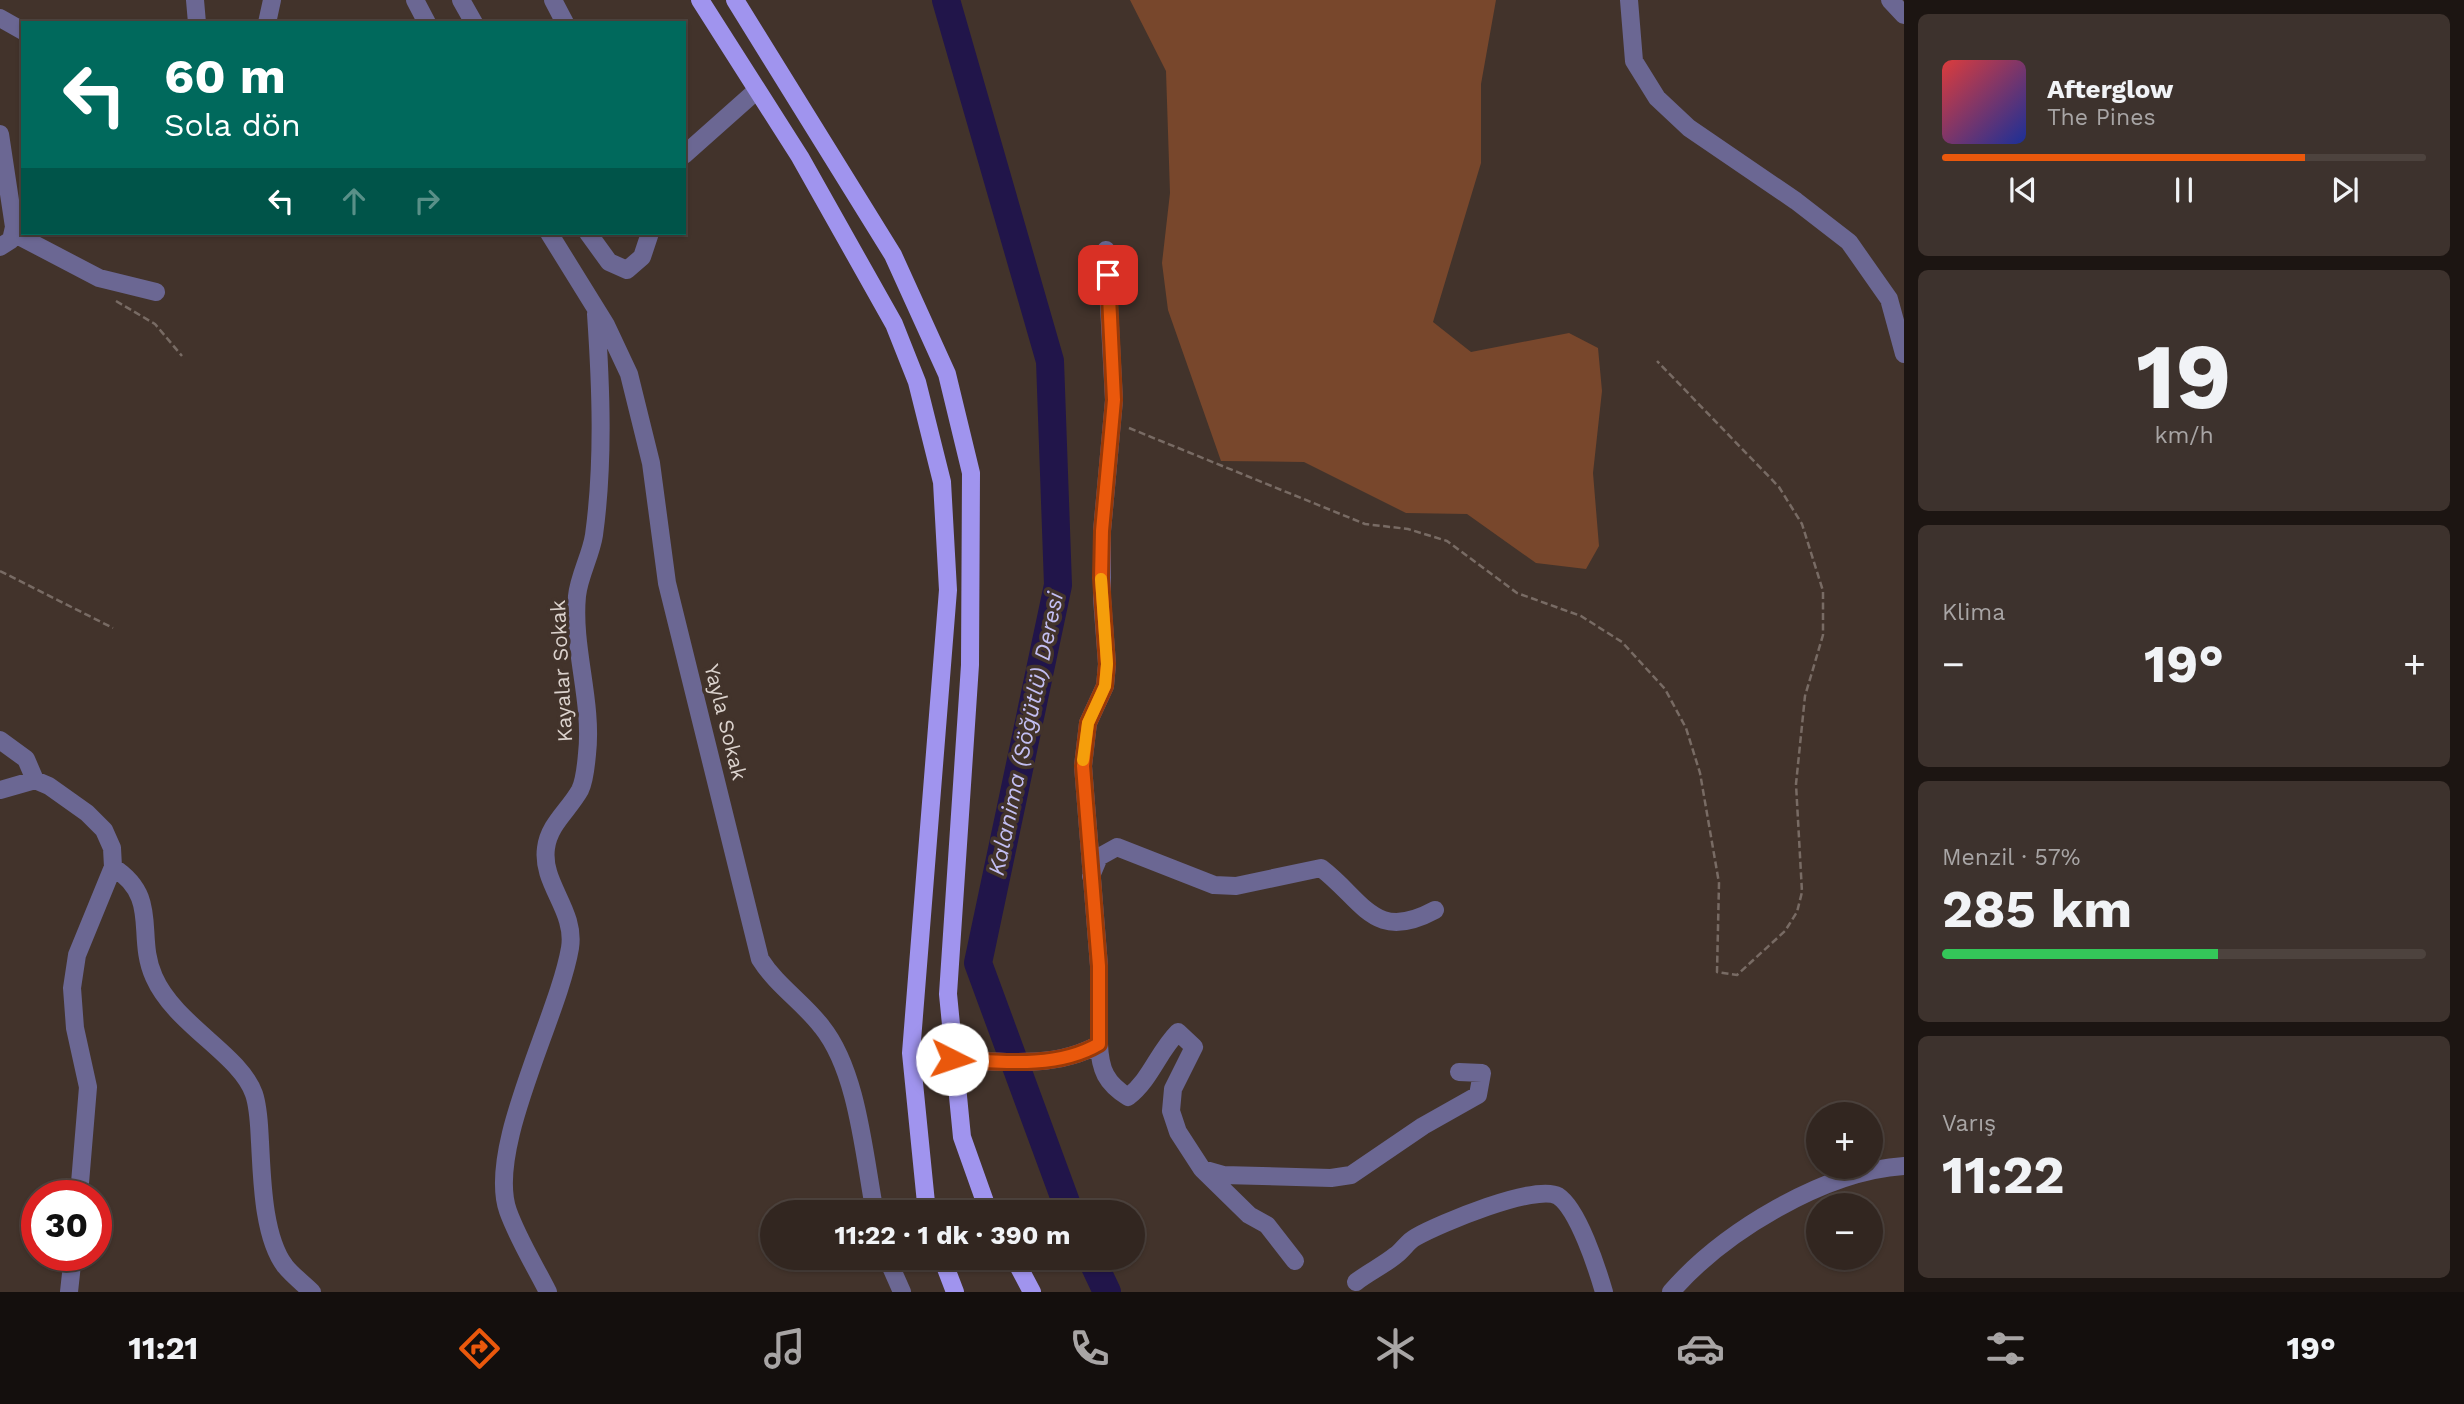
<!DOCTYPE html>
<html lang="tr">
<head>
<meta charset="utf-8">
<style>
  :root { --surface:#322620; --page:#3d322d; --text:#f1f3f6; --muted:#a8a5a5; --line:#4d433e; --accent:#ea580c }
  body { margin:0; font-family:"Work Sans",sans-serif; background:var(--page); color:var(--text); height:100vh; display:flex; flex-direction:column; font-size:26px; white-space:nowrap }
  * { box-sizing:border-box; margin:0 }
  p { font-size:23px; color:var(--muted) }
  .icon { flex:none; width:38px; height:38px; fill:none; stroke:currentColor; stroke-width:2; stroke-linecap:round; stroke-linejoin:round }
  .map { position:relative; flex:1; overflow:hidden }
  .details { display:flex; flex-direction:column; gap:14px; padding:14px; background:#1c1512; width:560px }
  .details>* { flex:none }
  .banner { position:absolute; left:21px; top:21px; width:665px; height:214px; border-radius:0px; box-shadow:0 2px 5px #0004,0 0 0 2px var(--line); background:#00695c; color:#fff; overflow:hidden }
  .controls { position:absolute; left:1806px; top:1102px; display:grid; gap:14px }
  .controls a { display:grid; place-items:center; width:77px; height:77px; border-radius:50%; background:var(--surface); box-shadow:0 2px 5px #0004,0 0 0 2px var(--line); font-size:35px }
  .speed { position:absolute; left:21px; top:1180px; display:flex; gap:14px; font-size:35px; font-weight:700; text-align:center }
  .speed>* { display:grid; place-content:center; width:91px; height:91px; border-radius:50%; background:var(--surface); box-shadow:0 2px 5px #0004,0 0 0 2px var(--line); line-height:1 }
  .speed .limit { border:10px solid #d22; background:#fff; color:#111 }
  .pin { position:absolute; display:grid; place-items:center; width:60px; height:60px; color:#fff; margin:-30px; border-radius:14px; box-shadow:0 4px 10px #0006 }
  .me { position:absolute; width:77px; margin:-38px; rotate:94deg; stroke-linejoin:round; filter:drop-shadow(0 0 5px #0008) }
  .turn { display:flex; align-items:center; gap:24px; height:147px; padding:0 28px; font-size:32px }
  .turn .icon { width:91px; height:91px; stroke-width:2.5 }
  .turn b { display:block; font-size:49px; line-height:60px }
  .lanes { display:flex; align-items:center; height:66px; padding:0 28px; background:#0003; justify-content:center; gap:35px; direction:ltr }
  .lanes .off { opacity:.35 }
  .big { font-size:52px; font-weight:700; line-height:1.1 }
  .details .card { flex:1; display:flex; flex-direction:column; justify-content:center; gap:10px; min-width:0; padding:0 24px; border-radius:10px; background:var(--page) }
  .details .dial { align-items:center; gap:0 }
  .dial b { font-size:91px; line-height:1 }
  .song { display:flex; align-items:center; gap:21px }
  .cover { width:84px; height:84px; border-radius:10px; background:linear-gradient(135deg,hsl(0 70% 55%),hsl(230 70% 35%)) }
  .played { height:7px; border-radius:4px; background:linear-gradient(90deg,var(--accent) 75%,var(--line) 75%) }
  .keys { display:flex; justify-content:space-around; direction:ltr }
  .heat { display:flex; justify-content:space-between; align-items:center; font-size:38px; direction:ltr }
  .charge { height:10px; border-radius:5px; background:linear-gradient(90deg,#34c759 57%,var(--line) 0) }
  .trip { position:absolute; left:760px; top:1200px; width:385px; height:70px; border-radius:35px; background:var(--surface); box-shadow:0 2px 5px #0004,0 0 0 2px var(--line); font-weight:700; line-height:70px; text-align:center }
  .dock { display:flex; height:112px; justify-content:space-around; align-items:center; background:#140f0d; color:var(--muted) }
  .dock .icon { width:49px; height:49px }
  .dock .selected { color:var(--accent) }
  .dock b { font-size:32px; color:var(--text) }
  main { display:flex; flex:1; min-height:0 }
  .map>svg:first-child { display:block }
  .green { fill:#78472c }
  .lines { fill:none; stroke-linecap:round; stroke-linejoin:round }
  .river { stroke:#21154a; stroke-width:28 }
  .path { stroke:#786b64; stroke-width:2.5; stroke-dasharray:7 3.5; stroke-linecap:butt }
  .minor { stroke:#6b6793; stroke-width:18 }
  .major { stroke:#a094ee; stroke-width:18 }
  .route-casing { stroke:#983908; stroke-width:18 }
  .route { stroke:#ea580c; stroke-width:12 }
  .slow { stroke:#f59e0b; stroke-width:12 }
  .labels { text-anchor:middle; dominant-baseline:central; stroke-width:7; stroke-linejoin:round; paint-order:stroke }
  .street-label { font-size:21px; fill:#dbd2cd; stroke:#42332b }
  .water-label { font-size:23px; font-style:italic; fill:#c2bef2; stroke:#42332b }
</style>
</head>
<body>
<main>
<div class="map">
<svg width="1904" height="1292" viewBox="0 0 1904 1292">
  <rect width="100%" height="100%" fill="#42332b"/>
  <!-- green -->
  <path class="green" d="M1130,0H1496L1481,84V163L1433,322L1471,352L1569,333L1598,348L1602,391L1593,473L1599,546L1586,569L1536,563L1467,514L1406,513L1304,462L1221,461L1168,310L1162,263L1170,193L1166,71Z"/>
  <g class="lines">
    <!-- river -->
    <path class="river" d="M946,0L1050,361L1058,585L978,963L1070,1213
      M1091,1258L1107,1292"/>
    <!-- path -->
    <path class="path" d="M116,301L155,324L182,356
      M1129,428L1365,524L1408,529L1447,541L1517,593L1581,616L1622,642L1665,689L1686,728L1700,773L1719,883L1717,972L1737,975L1785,931L1797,912L1802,892L1796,784L1805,696L1823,635V591L1802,524L1779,487L1657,361
      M0,571L113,628"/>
    <!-- minor -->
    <path class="minor" d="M195,0L197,23
      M415,0L427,23
      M461,0L474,23
      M553,0L565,23
      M1629,0L1634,61L1657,98L1689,128L1796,201L1849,242L1889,299L1904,354
      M1890,0L1904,15
      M0,18L23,31
      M267,23L272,0
      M0,134L14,227L11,240L0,247
      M684,155L756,91
      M13,233L99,278L156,292
      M549,233L606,325L629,374L651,463L667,583L760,959C777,986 803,1002 822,1027C858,1072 864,1156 875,1213
      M588,233L609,262L627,270L642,257L650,233
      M0,740L26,759L35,780
      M0,790L35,780L49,786L87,813L104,830L112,848L113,867L77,955L72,988L75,1028L88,1087L79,1195
      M113,867C161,898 135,935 154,977C175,1025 240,1054 254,1094C259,1109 259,1126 260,1142C262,1178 263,1237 285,1266C293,1276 304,1284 312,1292
      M1091,876L1099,857L1117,847L1214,885L1236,886L1321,868C1364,901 1374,943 1435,910
      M1099,1044C1100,1070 1106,1083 1128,1097C1151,1079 1158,1052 1178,1032L1194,1047L1173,1089L1171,1111L1178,1132L1202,1169L1223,1175L1331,1178L1351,1175L1423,1126L1478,1095L1482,1073L1459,1072
      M952,1059C1000,1062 1057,1069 1099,1044V966L1083,766L1088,723L1105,686L1107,664L1102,598V531L1114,400L1106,250
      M1202,1169L1249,1215L1267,1225L1295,1261
      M887,1258L902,1292
      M1356,1282C1369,1272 1384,1265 1396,1255C1403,1250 1408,1241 1416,1237C1439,1224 1536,1183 1558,1196C1578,1209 1597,1268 1604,1292
      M69,1292L73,1255
      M548,1292C535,1266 518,1239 508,1211C486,1148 558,1018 570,948C576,910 541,884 546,848C549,824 569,810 580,790C585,780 586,764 587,754C593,701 572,648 577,596C579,576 591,555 594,535C604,462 601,387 596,314
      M1671,1292C1723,1232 1824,1171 1904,1166"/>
    <!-- major -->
    <path class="major" d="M700,0L800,157L894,324L917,382L942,482L948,590L911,1053L927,1213
      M735,0L893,255L947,374L971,473L970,665L948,994L962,1137L989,1213
      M942,1258L955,1292
      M1014,1258L1032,1292"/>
  </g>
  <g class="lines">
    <defs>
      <path id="route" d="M952,1059C1000,1062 1057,1069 1099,1044V966L1083,766L1088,723L1105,686L1107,664L1101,578L1102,531L1114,400L1108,275"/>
    </defs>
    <!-- route casing -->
    <use href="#route" class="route-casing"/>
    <!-- route -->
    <use href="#route" class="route"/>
    <!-- slow -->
    <path class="slow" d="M1083,760L1088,723L1105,686L1107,664L1101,579"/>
  </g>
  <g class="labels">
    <!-- street labels -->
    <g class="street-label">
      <text transform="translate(561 671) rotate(-93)">Kayalar Sokak</text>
      <text transform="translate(726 722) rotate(76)">Yayla Sokak</text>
    </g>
    <!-- water labels -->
    <g class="water-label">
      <text transform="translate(1026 734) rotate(-78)">Kalanima (Söğütlü) Deresi</text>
    </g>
  </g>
</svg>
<div class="controls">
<a>+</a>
<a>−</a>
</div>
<div class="speed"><div class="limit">30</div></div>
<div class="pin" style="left:1108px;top:275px;background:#d93025"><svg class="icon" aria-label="arrive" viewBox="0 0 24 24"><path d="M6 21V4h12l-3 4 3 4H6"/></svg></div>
<svg class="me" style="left:952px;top:1059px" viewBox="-20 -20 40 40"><circle r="19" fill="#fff"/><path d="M0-13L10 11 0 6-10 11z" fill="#ea580c"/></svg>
<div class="trip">11:22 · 1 dk · 390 m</div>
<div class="banner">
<div class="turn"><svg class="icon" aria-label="left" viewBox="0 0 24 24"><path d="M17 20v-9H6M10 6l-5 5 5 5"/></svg><div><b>60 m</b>Sola dön</div></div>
<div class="lanes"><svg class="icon" aria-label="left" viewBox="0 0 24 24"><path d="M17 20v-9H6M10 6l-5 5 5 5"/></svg><svg class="icon off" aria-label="ahead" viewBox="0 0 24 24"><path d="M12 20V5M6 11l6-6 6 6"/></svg><svg class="icon off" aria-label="right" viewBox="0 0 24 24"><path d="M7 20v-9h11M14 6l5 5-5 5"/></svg></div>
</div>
</div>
<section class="details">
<div class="card">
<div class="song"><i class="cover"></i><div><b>Afterglow</b><p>The Pines</p></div></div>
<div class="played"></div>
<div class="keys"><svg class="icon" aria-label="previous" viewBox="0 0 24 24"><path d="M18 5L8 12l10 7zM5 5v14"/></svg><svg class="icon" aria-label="pause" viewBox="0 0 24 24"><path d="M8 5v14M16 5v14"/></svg><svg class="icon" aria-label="next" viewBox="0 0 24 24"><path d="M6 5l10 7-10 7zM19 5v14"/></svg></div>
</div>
<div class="card dial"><b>19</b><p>km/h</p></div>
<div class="card"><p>Klima</p>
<div class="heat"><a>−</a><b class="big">19°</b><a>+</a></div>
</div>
<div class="card"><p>Menzil · 57%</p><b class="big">285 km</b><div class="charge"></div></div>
<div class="card"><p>Varış</p><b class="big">11:22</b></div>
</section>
</main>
<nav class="dock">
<b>11:21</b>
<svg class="icon selected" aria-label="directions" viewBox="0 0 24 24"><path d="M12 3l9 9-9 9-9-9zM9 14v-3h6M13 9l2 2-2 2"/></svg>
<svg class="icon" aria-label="music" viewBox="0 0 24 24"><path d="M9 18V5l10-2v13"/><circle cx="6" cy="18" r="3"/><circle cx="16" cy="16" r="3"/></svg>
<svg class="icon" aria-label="phone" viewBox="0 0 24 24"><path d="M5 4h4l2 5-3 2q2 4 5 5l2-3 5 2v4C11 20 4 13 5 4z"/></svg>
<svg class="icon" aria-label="climate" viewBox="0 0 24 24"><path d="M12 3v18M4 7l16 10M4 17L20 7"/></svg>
<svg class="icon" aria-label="car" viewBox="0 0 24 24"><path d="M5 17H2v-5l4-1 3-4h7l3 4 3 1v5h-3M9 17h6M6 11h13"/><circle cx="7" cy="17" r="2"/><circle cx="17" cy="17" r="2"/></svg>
<svg class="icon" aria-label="filters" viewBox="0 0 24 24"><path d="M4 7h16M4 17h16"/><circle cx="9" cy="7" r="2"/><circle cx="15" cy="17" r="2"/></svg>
<b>19°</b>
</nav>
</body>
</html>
